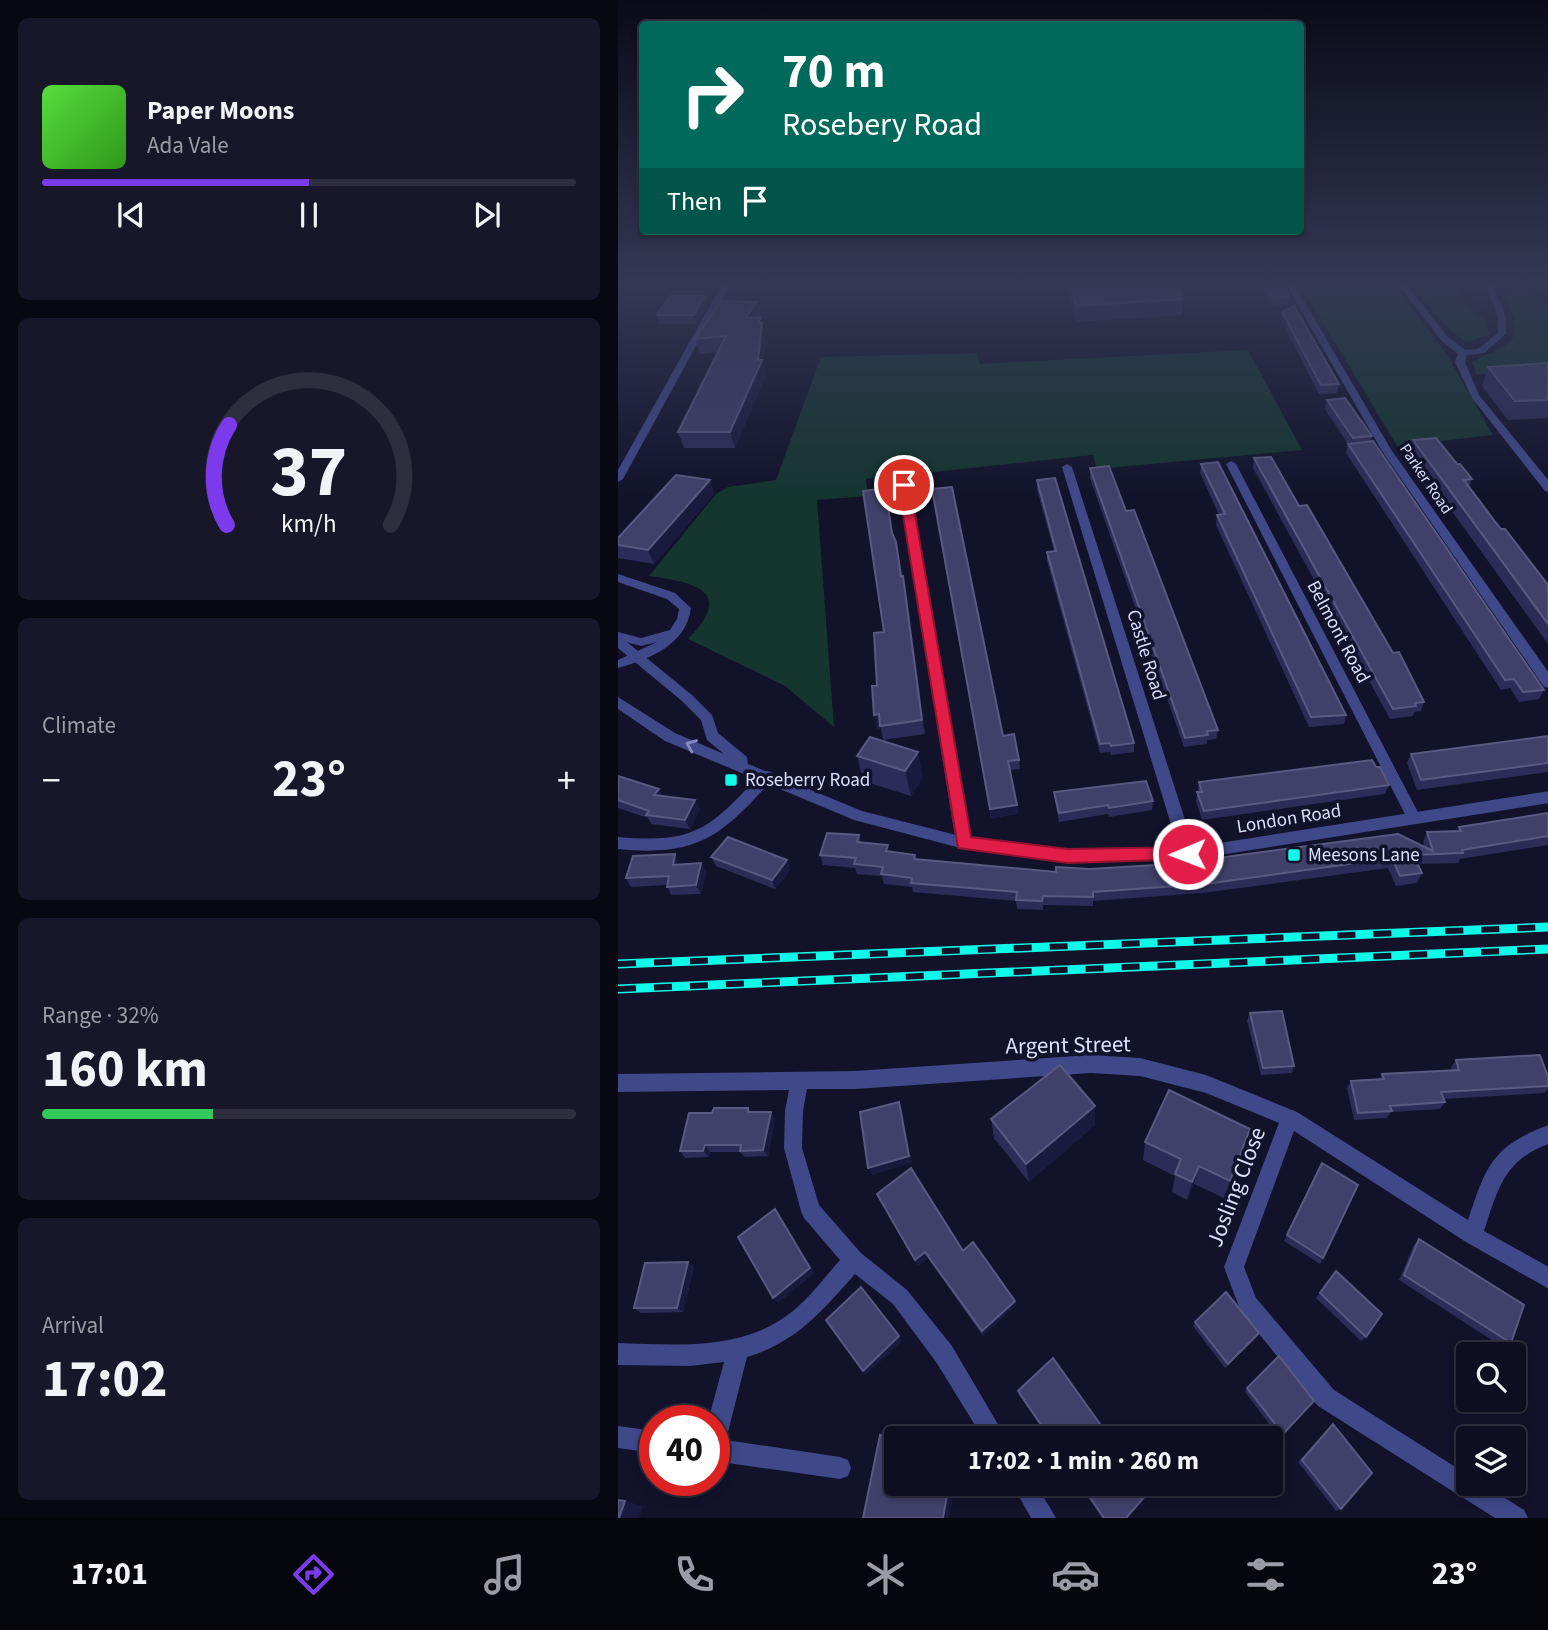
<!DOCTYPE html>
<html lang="en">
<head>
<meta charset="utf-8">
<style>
  :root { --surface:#0e0e20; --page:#171729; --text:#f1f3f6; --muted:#9b9ca5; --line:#2e2e3e; --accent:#7c3aed }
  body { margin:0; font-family:"Source Sans 3",sans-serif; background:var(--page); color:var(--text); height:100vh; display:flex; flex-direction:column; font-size:26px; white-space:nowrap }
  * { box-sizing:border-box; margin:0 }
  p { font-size:23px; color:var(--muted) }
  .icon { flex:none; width:38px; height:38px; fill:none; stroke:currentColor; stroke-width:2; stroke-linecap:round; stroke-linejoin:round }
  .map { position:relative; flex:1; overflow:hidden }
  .panel { display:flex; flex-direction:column; gap:18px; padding:18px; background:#080812; width:618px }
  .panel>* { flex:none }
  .top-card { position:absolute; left:21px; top:21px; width:665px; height:214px; border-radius:7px; box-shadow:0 4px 10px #0003,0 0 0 2px var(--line); background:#00695c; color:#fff; overflow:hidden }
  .controls { position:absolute; left:838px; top:1342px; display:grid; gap:14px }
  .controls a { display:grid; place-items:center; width:70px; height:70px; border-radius:7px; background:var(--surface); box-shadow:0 4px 10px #0003,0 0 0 2px var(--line); font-size:35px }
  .speed { position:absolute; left:21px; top:1405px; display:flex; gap:14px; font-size:35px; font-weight:700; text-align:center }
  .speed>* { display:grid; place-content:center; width:91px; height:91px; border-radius:50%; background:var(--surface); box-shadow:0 4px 10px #0003,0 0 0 2px var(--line); line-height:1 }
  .speed .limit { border:10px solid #d22; background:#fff; color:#111 }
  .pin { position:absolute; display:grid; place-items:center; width:60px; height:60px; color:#fff; margin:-30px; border:4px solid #fff; border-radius:50%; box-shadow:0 2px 7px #0007 }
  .me { position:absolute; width:77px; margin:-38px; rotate:269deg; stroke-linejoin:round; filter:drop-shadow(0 0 5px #0008) }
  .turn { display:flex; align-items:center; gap:24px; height:147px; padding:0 28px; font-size:32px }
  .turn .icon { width:91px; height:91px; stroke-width:2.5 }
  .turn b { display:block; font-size:49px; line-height:60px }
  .then { display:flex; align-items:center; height:66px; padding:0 28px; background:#0003; gap:14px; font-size:26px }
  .big { font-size:52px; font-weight:700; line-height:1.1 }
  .panel .widget { flex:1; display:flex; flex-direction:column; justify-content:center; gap:10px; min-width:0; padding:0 24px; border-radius:10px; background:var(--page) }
  .panel .dial { align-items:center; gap:0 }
  .dial svg { height:182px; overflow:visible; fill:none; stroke:var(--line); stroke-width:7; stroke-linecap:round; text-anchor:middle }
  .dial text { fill:var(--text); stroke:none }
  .song { display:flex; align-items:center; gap:21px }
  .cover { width:84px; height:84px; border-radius:10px; background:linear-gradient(135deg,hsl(110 70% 55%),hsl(110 70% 35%)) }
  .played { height:7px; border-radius:4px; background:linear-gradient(90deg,var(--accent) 50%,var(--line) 50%) }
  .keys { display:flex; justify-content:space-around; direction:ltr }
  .heat { display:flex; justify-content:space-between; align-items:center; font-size:38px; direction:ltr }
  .charge { height:10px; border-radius:5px; background:linear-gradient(90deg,#34c759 32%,var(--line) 0) }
  .trip { position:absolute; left:266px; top:1426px; width:399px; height:70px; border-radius:7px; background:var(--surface); box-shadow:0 4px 10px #0003,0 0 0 2px var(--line); font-weight:700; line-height:70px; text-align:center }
  .dock { display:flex; height:112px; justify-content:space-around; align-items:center; background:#06060d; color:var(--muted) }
  .dock .icon { width:49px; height:49px }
  .dock .selected { color:var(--accent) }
  .dock b { font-size:32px; color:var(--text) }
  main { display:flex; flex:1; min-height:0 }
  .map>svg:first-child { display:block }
  .green { fill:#15352f }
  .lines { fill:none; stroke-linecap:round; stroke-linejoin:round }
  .minor { fill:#3f4889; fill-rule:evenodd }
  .tertiary { fill:#3f4889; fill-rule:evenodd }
  .rail-casing { stroke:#0ff9e9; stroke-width:9 }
  .rail { stroke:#12122b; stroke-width:6; stroke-dasharray:18; stroke-linecap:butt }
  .wall { fill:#2d2c58 }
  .shaded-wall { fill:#1a1a3f }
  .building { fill:#40406a; stroke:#595981; stroke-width:2 }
  .oneway { stroke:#868cbe }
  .route { fill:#e11d48; stroke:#92132f; stroke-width:2 }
  .poi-dot { fill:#0ff9e9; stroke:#12122b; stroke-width:2.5 }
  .labels { text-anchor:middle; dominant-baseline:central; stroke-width:7; stroke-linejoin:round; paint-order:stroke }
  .far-street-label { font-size:16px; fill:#dddffe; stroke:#12122b }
  .street-label { font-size:19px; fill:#dddffe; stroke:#12122b }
  .poi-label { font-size:19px; fill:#dddffe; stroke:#12122b; text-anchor:start }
  .near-street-label { font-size:23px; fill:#dddffe; stroke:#12122b }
</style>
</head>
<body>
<main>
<section class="panel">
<div class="widget">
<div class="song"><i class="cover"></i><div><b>Paper Moons</b><p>Ada Vale</p></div></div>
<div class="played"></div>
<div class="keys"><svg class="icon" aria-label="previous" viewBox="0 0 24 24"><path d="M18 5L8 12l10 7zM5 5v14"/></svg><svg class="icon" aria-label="pause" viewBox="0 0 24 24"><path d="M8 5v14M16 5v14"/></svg><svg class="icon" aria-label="next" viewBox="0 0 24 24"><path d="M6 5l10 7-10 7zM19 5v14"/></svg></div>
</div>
<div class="widget dial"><svg viewBox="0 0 100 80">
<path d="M14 69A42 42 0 1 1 86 69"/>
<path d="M14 69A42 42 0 0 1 15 25" stroke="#7c3aed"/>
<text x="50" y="56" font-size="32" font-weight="700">37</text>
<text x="50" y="72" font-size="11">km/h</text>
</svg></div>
<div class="widget"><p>Climate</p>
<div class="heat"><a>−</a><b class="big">23°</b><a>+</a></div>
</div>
<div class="widget"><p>Range · 32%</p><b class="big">160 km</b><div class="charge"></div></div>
<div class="widget"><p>Arrival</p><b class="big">17:02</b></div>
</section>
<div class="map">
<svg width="931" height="1518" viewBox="0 0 931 1518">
  <rect width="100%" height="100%" fill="#12122b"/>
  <!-- green -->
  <path class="green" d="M682,284H776L829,355L875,435L779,446Z
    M791,284H834L843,291L850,307L867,319L871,335L848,342L833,331Z
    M887,294H916L918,298H926L930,305V366L859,375L854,362C898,341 907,342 887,294Z
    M630,350L684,450L479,469L475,455L248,479L250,496L199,500L216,727L167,686L70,639C118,590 75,582 31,576L98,494L110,487L158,480L203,357L359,353L362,364Z"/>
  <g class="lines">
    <!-- minor -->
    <path class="minor" d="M104,284H112L5,479L0,482V470Z
      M668,284H676L774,451L931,673V688L926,687L764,451Z
      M780,284H788L829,336L847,350L860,349L880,333V317L867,284H875L888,317V334L866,353L849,355L847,362L861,395L931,481V492L927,491L854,398L837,362L840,354L823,340Z
      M613,461L618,464L803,818L801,822H791L789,818L608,464Z
      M449,464L454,467L578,854L575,858L570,860L565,858L562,854L444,467Z
      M286,482L291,485L354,843L351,847L346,849L341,847L338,843L281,485Z
      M0,574L57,593L73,608C68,645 32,659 0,668V660L39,642L23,646L0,640V632L23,638L52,630L59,619L61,609L49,599L0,582Z
      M149,771L154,772L156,776L154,780C103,837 79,857 0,849V837C78,844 93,828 144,772Z
      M473,1055L522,1058L588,1075L679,1112L850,1220C868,1166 874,1146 931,1125V1144C886,1160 880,1189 866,1231L931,1267V1289L848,1242L676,1131L626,1267L638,1298L716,1390L850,1475V1484H865L906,1510L910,1518H877L700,1406L623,1312L606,1267L661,1123L588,1093L522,1076L473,1073L237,1089H189L185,1111L184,1148L201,1205L243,1253L289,1290L334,1346L388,1438H365L318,1362L275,1304L237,1274C204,1311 179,1342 129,1357L108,1440L222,1457L230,1460L233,1468L230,1476L222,1479L96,1461V1421H90L106,1362L72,1366L0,1365V1343C60,1345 126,1351 175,1311C193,1296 207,1277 222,1260L186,1218L183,1211L166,1148L167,1111L171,1090L0,1092V1074L237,1071Z
      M0,1426L37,1431V1453L0,1448Z
      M394,1484H418L438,1518H413Z"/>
    <!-- tertiary -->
    <path class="tertiary" d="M0,637L4,638L74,695L94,715L100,733L129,757L130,764L244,811L346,837L450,850L570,848L931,791V803L570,860L450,862L346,849L236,820L47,741L0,709V697L57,733L106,754L89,740L83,720L64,701L0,648Z"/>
    <defs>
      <path id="rail" d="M0,964L931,927
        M0,989L931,949"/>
    </defs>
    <!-- rail casing -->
    <use href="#rail" class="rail-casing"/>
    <!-- rail -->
    <use href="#rail" class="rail"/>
  </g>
  <!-- wall -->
  <path class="wall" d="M448,284H559L565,299L564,315L458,322Z
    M645,284H665L672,297L671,306H654L644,289Z
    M87,296L89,305L79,324H42L39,315Z
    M138,302L148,338L145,365L148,375L117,448H66L60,432L100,352L82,354L77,339Z
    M664,312L721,384L719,393L701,394L663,321Z
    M930,363V418L890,420L864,386L870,367Z
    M709,400L754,436L753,441L926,690L921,699L901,702L892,688L883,690L728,453L730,444L707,409Z
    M795,440L839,464L854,479L851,487L875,519L930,585V644L791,452Z
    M636,458L775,653L806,702L803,711L796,712L795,716L772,719L635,468Z
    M583,464L728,715L726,724L691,727L598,525L599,515H601L582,473Z
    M472,468L508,511L600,730L598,739L589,740V744L566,747L472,478Z
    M92,480L96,494L36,564L0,558V538Z
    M419,480L516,743V752L493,755L492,752L482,753L429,561V552L436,551L419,490Z
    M315,498L385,736L401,760L402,769L392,770L399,805L400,814L373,818Z
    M274,534L283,576H285L288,590L307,734L265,740L263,728L259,729V686L266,632Z
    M930,736V772L799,790L789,763L793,754Z
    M239,756L305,777L293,796L245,781Z
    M758,767L771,785L767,794L584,820L578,801L581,782Z
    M0,776L41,789L44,796L82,809L72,829L33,824L30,818L0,808Z
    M436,792L535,801L534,810L491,817L490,814L441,822L437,801Z
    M930,813V845L842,859L840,863L799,864L804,873L799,883L778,886L770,868L585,893L475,901V906L425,905V910L399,909L398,901L295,892L294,887L266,884L264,876L239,874L237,868L205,865L202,855L241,835L243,842L298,860L438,872L807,847L805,842L809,832L839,831L841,827Z
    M57,854L62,864L83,863L88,872L83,894L53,895L49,885L13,887L8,878Z
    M93,857L173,869L157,889L98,866Z
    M632,1013L676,1066L674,1073L643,1075L629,1021Z
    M838,1060L930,1077V1089L927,1093L826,1099L827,1102L822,1109L773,1112L769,1118L736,1120L729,1088L733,1081L761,1080L764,1074L834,1070L833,1067Z
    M130,1108L133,1112L157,1119L150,1156L127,1157L122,1152H92L91,1157L67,1158L62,1151L94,1113Z
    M373,1119L477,1125L411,1182L376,1138Z
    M527,1142L626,1148L606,1198L576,1184L569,1200L554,1192L557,1176L525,1160Z
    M704,1163L705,1258L702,1264L666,1241Z
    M262,1200L345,1251L397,1301L398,1305L365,1336L310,1258L300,1266Z
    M801,1239L893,1343L886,1348L781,1280L796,1245Z
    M76,1267L65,1312L23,1313L16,1308Z
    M718,1271L748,1337L743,1341L698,1298Z
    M577,1322L641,1333L638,1338L607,1368L575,1326Z
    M629,1388L696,1401L661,1437L627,1392Z
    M400,1391L492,1438H431L401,1395Z
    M715,1424L723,1509L718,1511L680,1462L711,1428Z
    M461,1484H524L530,1493L509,1518H484Z"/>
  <!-- shaded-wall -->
  <path class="shaded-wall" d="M87,296L89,305L79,324L76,315Z
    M138,302L148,338L145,365L148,375L117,448L112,432L128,318Z
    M92,480L96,494L36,564L30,550Z
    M285,576L288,590L307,734L304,720Z
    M261,714L263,728L259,729L256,715Z
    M300,752L305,777L293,796L287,771Z
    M41,789L45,798L36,795Z
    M77,800L82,809L72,829L67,820Z
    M399,805L400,814L373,818L372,809Z
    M57,854L62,863L59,874L55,865Z
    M169,860L173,869L157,889L154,880Z
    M83,863L88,872L83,894L78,885Z
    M281,1102L284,1109L294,1163L254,1175L250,1168Z
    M477,1106V1125L411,1182L408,1164Z
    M153,1112L157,1119L150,1156L145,1150Z
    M632,1129L626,1148L606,1198L612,1181Z
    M87,1145L92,1152L91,1157L85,1151Z
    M581,1166L576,1184L569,1200L574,1182Z
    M157,1209L197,1273L160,1303L155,1298Z
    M307,1252L310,1258L300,1266L297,1260Z
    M70,1262L76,1267L65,1312L59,1308Z
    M397,1301L398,1305L365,1336L364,1331Z
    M641,1333L638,1338L607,1368L610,1364Z
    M281,1336L284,1341L248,1375L245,1371Z
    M331,1484H337L331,1518H325Z
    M7,1501L25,1506L21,1518H1Z"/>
  <!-- building -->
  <path class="building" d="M452,284H559L565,299L458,306Z
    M647,284H665L672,297L655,298Z
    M52,296H87L76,315H39Z
    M103,301L138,302L128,318L142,317L141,323H144L140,360H144L112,432H60L108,336L77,339Z
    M676,306L721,384L703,385L664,312Z
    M930,363V400L897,401L870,367Z
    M727,398L754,436L735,438L709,400Z
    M818,438L839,464H842L854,479L846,480L875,519L883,529H887L930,585V624L795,440Z
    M755,441L926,690L905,692L896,679L887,680L730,444Z
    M653,457L681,506L689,505L775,653L781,652L806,702L797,703L798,706L775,709L636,458Z
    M600,462L728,715L693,717L599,515L607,514L583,464Z
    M491,466L508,511L516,510L600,730L589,731L590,735L567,738L472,468Z
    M58,475L92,480L30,550L0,545V538Z
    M437,478L516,743L493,746L492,743L482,744L429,552L438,551L419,480Z
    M334,487L385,736L396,734L401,760L390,761L399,805L372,809L314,489Z
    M267,488L274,533L278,542L283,576H285L304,720L262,726L261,714L256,715L254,686H259L256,633L266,632L245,491Z
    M930,736V763L803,780L793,754Z
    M252,737L300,752L287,771L239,756Z
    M754,760L758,767H762L771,785L586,811L579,792H584L581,782Z
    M0,776L41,789L36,795L77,800L67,820L28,815L31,811L0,800Z
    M528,781L535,801L491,808L490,805L441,813L436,792Z
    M930,813V836L844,850L845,853L795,855L804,873L782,876L774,858L587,884L475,892V897L425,896L424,901L398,900L399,892L293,883L294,878L263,874L265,867L236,864L238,858L202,855L209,833L241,835L239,842L270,845L268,851L297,855L296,859L438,872V867L472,869L555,864L780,834L815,851L809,832L843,831L841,827Z
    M110,837L169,860L154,880L93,857Z
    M57,854L55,865L83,863L78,885L49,887L51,876L8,878L15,856Z
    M664,1011L676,1066L645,1068L632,1013Z
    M922,1055L930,1077V1086L823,1092L827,1102L772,1106L774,1111L740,1113L733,1081L766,1079L764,1074L841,1070L838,1060Z
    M442,1065L477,1106L408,1164L373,1119Z
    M551,1090L632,1129L612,1181L581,1166L574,1182L557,1174L563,1159L527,1142Z
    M281,1102L291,1156L250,1168L242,1112Z
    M96,1108H130V1112H153L145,1150L122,1151L123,1145H87L85,1151H62L71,1113H94Z
    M704,1163L740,1185L705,1258L669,1235Z
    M293,1168L345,1251L355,1242L397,1301L364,1331L307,1252L297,1260L259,1194Z
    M157,1209L192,1268L155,1298L120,1237Z
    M801,1239L906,1305L893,1343L786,1275Z
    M70,1262L59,1308H16L27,1263Z
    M718,1271L764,1314L748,1337L702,1293Z
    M243,1287L281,1336L245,1371L208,1320Z
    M608,1292L641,1333L610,1364L577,1322Z
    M661,1356L696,1401L665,1434L629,1388Z
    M435,1358L492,1438H431H432L400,1391Z
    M715,1424L754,1473L723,1509L684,1460Z
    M262,1435L290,1438H278V1484H331L325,1518H245Z
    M463,1484H524L530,1493L508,1518H486Z
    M0,1500L7,1501L1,1518H0Z"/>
  <!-- one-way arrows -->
  <defs><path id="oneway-chevron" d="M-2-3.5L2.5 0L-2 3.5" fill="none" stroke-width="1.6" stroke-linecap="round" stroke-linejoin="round" transform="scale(1.75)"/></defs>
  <use class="oneway" href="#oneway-chevron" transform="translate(73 745) rotate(-158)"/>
  <!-- sky -->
  <linearGradient id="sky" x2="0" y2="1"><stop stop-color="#0a0a18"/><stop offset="0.57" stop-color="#333955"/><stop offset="1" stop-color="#333955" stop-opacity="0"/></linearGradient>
  <rect width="931" height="496" fill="url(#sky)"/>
  <!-- route -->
  <path class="route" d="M286,481L292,485L353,837L450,849L570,847L576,849L578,854L576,859L450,863L340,848L280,485Z"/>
  <!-- markers -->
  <g class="poi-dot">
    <rect x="106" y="773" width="14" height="14" rx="3.5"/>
    <rect x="669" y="848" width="14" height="14" rx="3.5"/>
  </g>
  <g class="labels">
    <!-- far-street labels -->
    <g class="far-street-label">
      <text transform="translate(808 479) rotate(56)">Parker Road</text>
    </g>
    <!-- street labels -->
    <g class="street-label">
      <text transform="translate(720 632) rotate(62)">Belmont Road</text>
      <text transform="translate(528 655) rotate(73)">Castle Road</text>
      <text transform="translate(671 819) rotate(-9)">London Road</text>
    </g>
    <!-- poi labels -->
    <g class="poi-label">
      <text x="127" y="780">Roseberry Road</text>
      <text x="690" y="855">Meesons Lane</text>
    </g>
    <!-- near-street labels -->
    <g class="near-street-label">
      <text transform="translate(450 1045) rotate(-1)">Argent Street</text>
      <text transform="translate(618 1187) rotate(-69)">Josling Close</text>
    </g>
  </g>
</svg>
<div class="controls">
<a><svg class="icon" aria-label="search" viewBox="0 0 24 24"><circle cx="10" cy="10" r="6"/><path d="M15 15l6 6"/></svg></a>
<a><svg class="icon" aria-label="layers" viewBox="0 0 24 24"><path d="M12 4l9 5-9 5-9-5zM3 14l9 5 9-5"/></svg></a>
</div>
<div class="speed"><div class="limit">40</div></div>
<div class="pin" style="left:286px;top:485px;background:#d93025"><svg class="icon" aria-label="arrive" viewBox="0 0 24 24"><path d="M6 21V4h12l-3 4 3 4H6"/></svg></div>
<svg class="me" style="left:570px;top:854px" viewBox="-20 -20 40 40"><circle r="17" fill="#e11d48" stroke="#fff" stroke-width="3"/><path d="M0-11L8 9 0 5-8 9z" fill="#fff"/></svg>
<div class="trip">17:02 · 1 min · 260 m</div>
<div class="top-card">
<div class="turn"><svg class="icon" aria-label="right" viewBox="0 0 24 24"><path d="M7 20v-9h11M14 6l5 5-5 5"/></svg><div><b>70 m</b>Rosebery Road</div></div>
<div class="then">Then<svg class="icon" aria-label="arrive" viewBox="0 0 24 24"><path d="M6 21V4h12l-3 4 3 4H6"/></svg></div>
</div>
</div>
</main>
<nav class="dock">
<b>17:01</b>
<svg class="icon selected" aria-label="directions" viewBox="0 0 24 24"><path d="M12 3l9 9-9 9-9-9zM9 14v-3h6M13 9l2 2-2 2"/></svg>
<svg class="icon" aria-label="music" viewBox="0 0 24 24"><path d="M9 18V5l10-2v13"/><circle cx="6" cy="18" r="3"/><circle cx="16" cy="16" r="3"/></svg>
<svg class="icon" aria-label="phone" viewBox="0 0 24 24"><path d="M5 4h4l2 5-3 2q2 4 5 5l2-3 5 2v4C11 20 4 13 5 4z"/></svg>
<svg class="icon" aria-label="climate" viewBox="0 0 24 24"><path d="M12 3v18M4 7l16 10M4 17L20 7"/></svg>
<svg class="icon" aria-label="car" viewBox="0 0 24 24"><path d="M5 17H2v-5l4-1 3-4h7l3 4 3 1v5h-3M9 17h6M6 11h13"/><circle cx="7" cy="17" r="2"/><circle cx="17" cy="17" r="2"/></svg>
<svg class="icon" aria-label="filters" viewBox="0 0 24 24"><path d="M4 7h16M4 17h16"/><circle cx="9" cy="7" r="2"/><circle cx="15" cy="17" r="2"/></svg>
<b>23°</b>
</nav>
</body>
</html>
